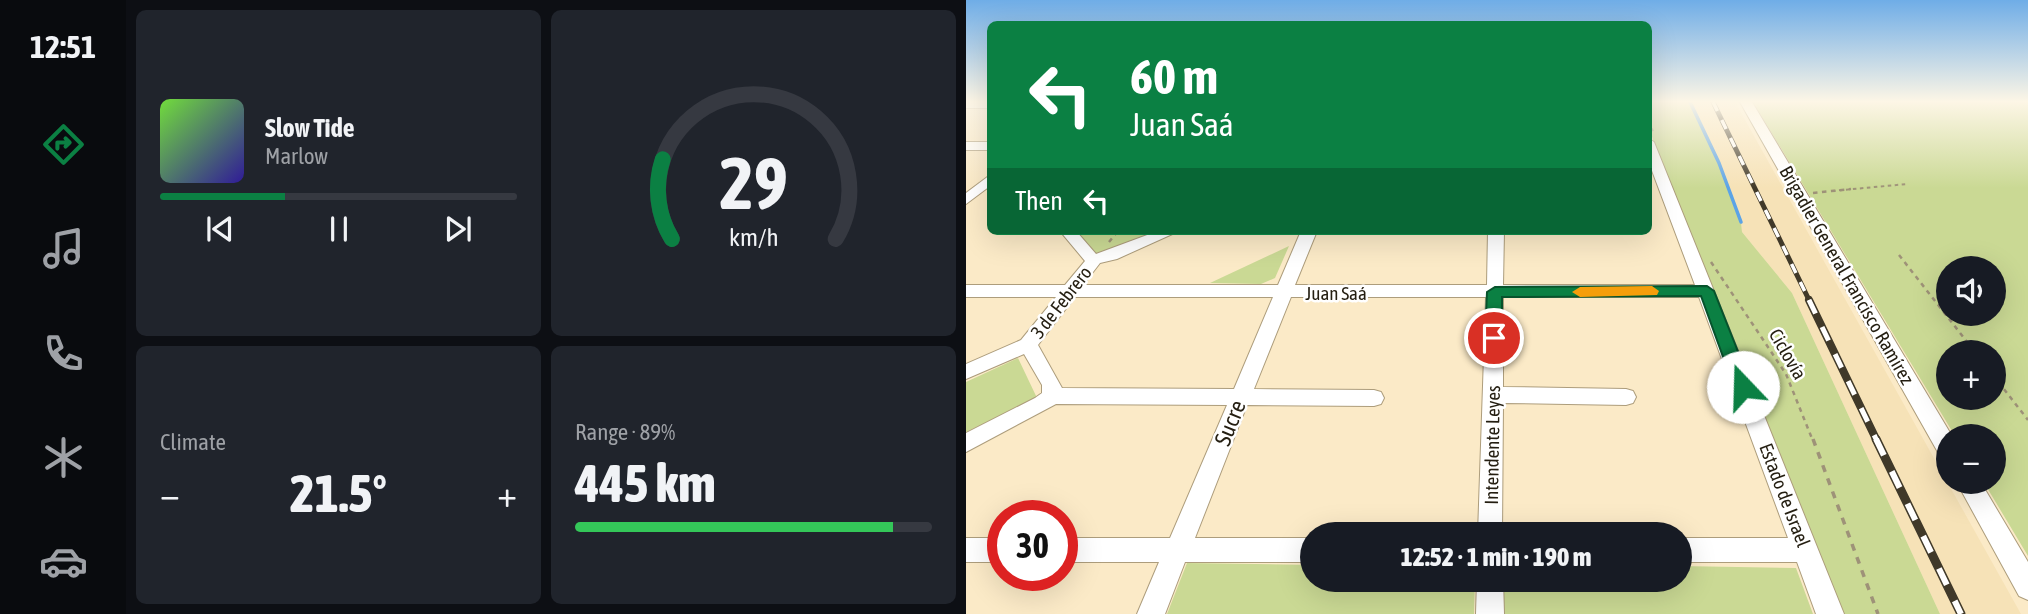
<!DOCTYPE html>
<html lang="en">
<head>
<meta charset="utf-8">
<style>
  :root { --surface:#171b24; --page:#20242c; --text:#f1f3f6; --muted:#9ea1a6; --line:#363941; --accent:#0b8043 }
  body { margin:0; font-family:"Asap Condensed",sans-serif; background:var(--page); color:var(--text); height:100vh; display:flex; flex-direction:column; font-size:26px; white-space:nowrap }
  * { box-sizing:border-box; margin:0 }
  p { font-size:23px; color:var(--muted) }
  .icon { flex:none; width:38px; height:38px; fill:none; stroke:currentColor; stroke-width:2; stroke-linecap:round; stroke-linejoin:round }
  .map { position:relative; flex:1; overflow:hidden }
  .details { display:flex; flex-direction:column; gap:10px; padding:10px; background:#0d0f14; width:840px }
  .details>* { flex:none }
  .guide { position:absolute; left:21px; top:21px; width:665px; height:214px; border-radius:10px; box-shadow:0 7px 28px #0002; background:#0b8043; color:#fff; overflow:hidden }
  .tools { position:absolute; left:970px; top:256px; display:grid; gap:14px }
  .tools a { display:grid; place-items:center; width:70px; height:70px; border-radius:50%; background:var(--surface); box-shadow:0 7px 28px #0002; font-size:35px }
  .speed { position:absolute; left:21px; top:500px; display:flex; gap:14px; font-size:35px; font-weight:700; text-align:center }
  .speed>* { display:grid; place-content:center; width:91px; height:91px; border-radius:50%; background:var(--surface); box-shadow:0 7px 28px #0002; line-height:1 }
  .speed .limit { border:10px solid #d22; background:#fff; color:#111 }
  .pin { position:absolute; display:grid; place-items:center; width:60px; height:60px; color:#fff; margin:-30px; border:4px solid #fff; border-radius:50%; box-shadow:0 2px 7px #0007 }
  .me { position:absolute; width:77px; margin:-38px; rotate:339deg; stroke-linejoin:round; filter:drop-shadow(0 0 5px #0008) }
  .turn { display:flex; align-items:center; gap:24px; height:147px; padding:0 28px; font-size:32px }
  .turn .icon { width:91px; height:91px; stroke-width:2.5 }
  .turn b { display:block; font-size:49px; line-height:60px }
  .then { display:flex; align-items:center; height:66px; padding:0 28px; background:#0003; gap:14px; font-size:26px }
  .big { font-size:52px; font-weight:800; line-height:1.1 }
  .details .tile { flex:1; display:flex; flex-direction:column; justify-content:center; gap:10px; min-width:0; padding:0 24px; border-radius:10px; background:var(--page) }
  .details .dial { align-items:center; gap:0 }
  .dial svg { height:182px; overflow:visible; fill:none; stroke:var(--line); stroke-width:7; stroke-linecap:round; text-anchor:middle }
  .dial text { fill:var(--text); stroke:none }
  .song { display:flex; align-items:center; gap:21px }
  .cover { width:84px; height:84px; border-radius:10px; background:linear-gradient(135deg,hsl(100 70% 55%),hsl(250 70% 35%)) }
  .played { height:7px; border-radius:4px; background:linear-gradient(90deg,var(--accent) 35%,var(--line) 35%) }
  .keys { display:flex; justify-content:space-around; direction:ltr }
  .heat { display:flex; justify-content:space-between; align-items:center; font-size:38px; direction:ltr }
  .charge { height:10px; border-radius:5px; background:linear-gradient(90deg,#34c759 89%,var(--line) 0) }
  .details .tiles { flex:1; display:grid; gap:10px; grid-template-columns:repeat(2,1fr) }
  .trip { position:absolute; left:334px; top:522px; width:392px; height:70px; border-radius:35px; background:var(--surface); box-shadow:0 7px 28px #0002; font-weight:800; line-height:70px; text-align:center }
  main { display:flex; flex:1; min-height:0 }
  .tab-bar { display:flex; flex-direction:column; width:126px; justify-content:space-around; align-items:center; background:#090b0e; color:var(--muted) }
  .tab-bar .icon { width:49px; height:49px }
  .tab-bar .active { color:var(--accent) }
  .tab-bar b { font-size:32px; color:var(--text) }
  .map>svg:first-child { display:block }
  .built { fill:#f6e2b7 }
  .green { fill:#cad994; fill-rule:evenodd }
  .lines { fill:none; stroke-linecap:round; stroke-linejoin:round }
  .stream { stroke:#5ba3e6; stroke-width:3.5 }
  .minor-casing { stroke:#ad9d7c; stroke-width:2 }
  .path-far2 { stroke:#9e9278; stroke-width:2; stroke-dasharray:3.5 3.5; stroke-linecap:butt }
  .path-far1 { stroke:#9e9278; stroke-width:2.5; stroke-dasharray:4.5 4.5; stroke-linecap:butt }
  .path { stroke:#9e9278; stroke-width:3.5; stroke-dasharray:7 7; stroke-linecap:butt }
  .minor { fill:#fff; fill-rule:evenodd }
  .rail-far2-casing { stroke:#403929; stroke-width:5 }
  .rail-far1-casing { stroke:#403929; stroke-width:8 }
  .rail-casing { stroke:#403929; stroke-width:9 }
  .rail-far2 { stroke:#fff; stroke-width:3.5; stroke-dasharray:10; stroke-linecap:butt }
  .rail-far1 { stroke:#fff; stroke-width:5; stroke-dasharray:15; stroke-linecap:butt }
  .rail { stroke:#fff; stroke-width:6; stroke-dasharray:18; stroke-linecap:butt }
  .route { fill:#0b8043; stroke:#07532c; stroke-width:2 }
  .slow { fill:#f59e0b }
  .labels { text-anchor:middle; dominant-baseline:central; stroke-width:5; stroke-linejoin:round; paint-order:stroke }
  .street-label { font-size:19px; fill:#241e11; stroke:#fff }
  .near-street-label { font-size:23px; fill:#241e11; stroke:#fff }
</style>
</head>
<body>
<main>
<nav class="tab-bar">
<b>12:51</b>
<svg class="icon active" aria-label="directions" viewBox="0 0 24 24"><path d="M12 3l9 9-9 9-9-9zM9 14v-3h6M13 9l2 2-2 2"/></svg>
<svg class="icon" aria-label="music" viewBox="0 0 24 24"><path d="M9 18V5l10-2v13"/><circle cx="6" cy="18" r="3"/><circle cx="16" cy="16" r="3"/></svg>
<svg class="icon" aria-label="phone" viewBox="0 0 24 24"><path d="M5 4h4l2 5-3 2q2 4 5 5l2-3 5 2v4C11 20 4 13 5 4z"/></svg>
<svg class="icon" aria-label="climate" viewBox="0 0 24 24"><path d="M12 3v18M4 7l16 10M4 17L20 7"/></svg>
<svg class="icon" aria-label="car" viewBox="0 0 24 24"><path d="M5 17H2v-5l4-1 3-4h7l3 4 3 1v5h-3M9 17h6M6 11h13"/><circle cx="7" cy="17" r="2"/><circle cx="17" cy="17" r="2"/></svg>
</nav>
<section class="details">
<div class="tiles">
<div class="tile">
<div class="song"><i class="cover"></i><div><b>Slow Tide</b><p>Marlow</p></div></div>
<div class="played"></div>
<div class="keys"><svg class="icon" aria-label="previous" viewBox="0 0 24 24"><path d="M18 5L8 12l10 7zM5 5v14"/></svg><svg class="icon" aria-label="pause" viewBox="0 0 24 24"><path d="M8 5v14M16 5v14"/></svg><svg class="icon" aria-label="next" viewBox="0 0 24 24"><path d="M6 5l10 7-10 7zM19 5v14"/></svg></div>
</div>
<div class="tile dial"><svg viewBox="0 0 100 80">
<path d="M14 69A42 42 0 1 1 86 69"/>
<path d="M14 69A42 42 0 0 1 10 34" stroke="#0b8043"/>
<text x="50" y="56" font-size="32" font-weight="700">29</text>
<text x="50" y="72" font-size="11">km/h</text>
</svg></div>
<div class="tile"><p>Climate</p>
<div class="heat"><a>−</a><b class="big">21.5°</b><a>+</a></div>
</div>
<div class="tile"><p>Range · 89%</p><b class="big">445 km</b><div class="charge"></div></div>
</div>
</section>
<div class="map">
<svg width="1062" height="614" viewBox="0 0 1062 614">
  <rect width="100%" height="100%" fill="#fbeac7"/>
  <!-- built -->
  <path class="built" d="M724,102H769L1055,614H974L826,293L776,232L775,222Z"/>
  <!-- green -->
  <path class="green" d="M683,102H724L753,163L775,222L776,232L826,293L974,614H878L849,558L683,129Z
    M787,102H1062V556L1017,481H1027V436H989ZM982,268H1027V313H982ZM982,352H1027V397H982Z
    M110,231H194L132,255Z
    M323,246L309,278L295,284L244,283Z
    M52,358L71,398L0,432V382Z
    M221,563L346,565V579H509L508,614H201Z
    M714,566L830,568L847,614H538V579H714Z"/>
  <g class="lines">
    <!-- stream -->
    <path class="stream" d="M724,102L753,163L775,222"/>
    <defs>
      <path id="minor" d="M0,102H24V108H0Z
        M774,102H786L986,436H982V458L974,456Z
        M682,138L688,142L878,614H850L831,562H714V538H822L733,297H537V387L660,389L667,391L670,397L667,403L660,405L537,403L536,534H512L520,297H325L288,389L408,390L415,392L418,398L415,404L408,406L281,405L229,538H346V562H219L199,614H171L193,562H96V538H204L261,405L90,404L0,452V433L69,398L76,393V385L58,354L0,379V364L55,340L90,297H0V285H99L119,261L94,231H110L130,254L192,231H213L151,259L134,263L117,285H312L335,231H351L329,285H521L522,231H538L537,285H729L682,160ZM109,297H307L268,389L96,388L72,345Z
        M0,142H24V150H0Z
        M24,175V186L0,204V193Z
        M990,481H1014L1062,562V600L1053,596Z
        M0,538H37V562H0Z
        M511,579H537L538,614H510Z"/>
    </defs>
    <!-- minor casing -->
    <use href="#minor" class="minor-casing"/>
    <!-- path-far2 -->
    <path class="path-far2" d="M682,122L687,131
      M866,191L941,184"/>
    <!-- path-far1 -->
    <path class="path-far1" d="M847,193L885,189
      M143,242L152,231
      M933,255L1009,352
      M745,262L820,374L847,441
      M1027,375L1062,420"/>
    <!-- path -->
    <path class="path" d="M847,439L912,614"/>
    <!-- minor -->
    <use href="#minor" class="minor"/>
    <defs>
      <path id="rail-far2" d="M747,102L844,302"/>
      <path id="rail-far1" d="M843,300L911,441"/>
      <path id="rail" d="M910,439L995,614"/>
    </defs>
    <!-- rail-far2 casing -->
    <use href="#rail-far2" class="rail-far2-casing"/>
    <!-- rail-far1 casing -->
    <use href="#rail-far1" class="rail-far1-casing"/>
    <!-- rail casing -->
    <use href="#rail" class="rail-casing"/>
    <!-- rail-far2 -->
    <use href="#rail-far2" class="rail-far2"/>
    <!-- rail-far1 -->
    <use href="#rail-far1" class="rail-far1"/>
    <!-- rail -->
    <use href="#rail" class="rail"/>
  </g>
  <!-- sky -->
  <linearGradient id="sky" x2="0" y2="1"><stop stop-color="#6fade7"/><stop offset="0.54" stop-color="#fdf6e6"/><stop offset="1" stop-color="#fdf6e6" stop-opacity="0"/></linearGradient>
  <rect width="1062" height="188" fill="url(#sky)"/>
  <!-- route -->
  <path class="route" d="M741,286L748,291L786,387L784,392H771L768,387L735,296L536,297V338L528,344L519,338L521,292L529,287Z"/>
  <!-- slow -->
  <path class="slow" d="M686,286L693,291L691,295L614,297L606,292L614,287Z"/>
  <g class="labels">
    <!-- street labels -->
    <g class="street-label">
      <text transform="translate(881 275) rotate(60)">Brigadier General Francisco Ramírez</text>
      <text x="370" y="293">Juan Saá</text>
      <text transform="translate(95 302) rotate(-52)">3 de Febrero</text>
      <text transform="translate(822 354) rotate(60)">Ciclovía</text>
      <text transform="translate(526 445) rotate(-89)">Intendente Leyes</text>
      <text transform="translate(819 495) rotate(69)">Estado de Israel</text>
    </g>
    <!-- near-street labels -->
    <g class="near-street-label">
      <text transform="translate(264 423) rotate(-68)">Sucre</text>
    </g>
  </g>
</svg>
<div class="tools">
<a><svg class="icon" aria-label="sound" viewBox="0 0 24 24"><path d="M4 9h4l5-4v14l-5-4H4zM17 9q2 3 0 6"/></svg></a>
<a>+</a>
<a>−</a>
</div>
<div class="speed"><div class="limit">30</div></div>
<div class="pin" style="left:528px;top:338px;background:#d93025"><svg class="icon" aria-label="arrive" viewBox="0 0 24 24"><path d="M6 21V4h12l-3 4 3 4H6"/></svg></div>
<svg class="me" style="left:777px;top:387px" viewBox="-20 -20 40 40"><circle r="19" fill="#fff"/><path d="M0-13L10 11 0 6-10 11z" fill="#0b8043"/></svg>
<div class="trip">12:52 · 1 min · 190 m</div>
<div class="guide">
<div class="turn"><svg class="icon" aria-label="left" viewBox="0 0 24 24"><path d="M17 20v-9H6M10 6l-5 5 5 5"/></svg><div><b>60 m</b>Juan Saá</div></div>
<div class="then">Then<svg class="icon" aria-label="left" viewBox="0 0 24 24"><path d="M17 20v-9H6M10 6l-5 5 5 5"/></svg></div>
</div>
</div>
</main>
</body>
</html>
